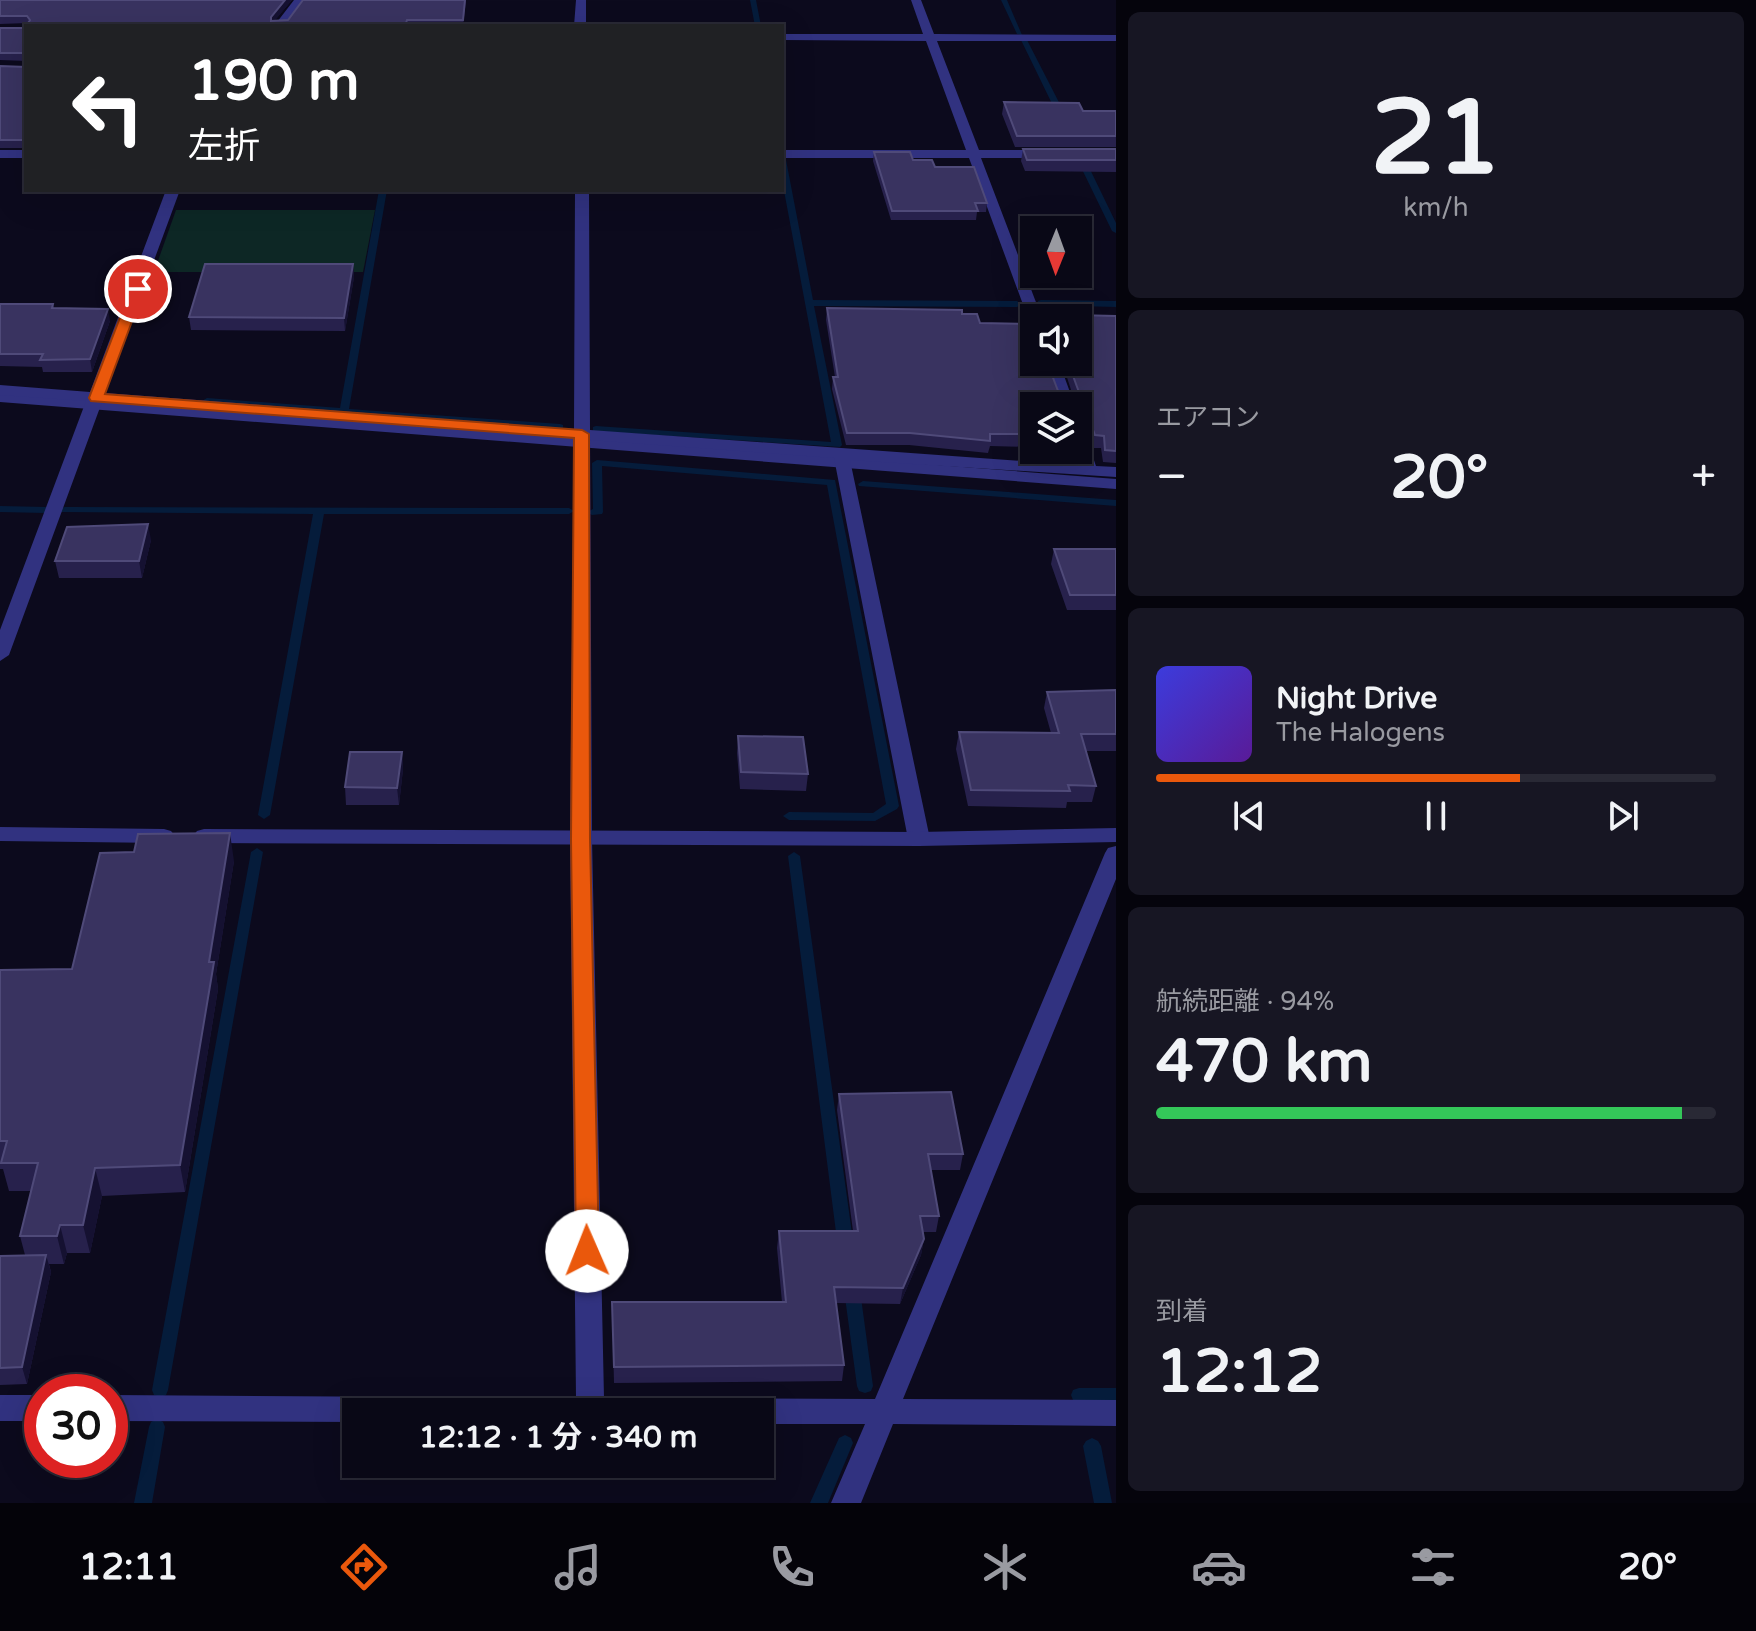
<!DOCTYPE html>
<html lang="ja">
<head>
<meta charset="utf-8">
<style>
  :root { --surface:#090816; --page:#171623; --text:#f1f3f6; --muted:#999aa1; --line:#292935; --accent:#ea580c }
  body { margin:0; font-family:"Varela Round","Noto Sans JP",sans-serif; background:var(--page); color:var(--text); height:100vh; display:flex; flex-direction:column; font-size:30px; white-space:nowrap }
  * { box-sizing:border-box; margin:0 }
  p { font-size:26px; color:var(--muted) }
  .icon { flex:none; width:44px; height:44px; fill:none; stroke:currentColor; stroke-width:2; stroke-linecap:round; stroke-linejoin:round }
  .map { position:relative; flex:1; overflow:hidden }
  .side { display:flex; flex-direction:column; gap:12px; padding:12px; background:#05040c; width:640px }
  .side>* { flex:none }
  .top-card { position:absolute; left:24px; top:24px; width:760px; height:168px; border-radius:0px; box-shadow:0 8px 32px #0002,0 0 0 2px var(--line); background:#202124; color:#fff; overflow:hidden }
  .needle { width:52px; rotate:181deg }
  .fabs { position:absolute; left:1020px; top:216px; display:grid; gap:16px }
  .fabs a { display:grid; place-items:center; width:72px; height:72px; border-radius:0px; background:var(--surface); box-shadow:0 8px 32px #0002,0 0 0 2px var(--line); font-size:40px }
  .speed { position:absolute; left:24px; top:1374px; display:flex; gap:16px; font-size:40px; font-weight:700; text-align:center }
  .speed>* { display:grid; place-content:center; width:104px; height:104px; border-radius:50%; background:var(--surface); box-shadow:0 8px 32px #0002,0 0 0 2px var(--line); line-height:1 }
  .speed .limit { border:12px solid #d22; background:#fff; color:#111 }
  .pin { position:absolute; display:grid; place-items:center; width:68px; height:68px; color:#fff; margin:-34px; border:4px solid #fff; border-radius:50%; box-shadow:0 2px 8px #0007 }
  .me { position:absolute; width:88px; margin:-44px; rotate:359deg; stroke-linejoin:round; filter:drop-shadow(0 0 6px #0008) }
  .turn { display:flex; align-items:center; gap:28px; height:168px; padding:0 32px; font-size:36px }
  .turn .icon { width:104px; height:104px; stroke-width:2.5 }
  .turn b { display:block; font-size:56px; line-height:68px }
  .big { font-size:60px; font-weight:700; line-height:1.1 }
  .side .card { flex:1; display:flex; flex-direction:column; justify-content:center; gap:12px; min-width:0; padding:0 28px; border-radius:12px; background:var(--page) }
  .side .dial { align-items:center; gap:0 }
  .dial b { font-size:104px; line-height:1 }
  .song { display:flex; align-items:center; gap:24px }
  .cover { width:96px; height:96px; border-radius:12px; background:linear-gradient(135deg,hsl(240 70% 55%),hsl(270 70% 35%)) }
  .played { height:8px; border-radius:4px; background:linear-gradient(90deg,var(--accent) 65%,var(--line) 65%) }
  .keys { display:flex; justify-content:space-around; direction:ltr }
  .heat { display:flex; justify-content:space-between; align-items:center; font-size:44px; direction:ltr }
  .charge { height:12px; border-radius:6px; background:linear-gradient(90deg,#34c759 94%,var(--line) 0) }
  .trip { position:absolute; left:342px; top:1398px; width:432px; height:80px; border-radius:0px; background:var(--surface); box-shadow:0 8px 32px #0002,0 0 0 2px var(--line); font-weight:700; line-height:80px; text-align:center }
  .dock { display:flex; height:128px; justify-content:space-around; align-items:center; background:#040309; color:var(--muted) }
  .dock .icon { width:56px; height:56px }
  .dock .on { color:var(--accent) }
  .dock b { font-size:36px; color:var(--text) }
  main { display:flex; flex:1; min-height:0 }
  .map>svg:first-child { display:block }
  .green { fill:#0d2725 }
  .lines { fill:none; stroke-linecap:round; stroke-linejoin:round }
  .stream { fill:#051c3b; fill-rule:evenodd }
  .pedestrian { fill:#313280; fill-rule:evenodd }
  .minor { fill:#313280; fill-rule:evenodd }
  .tertiary { fill:#313280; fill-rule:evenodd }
  .wall { fill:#27214c }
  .shaded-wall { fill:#151131 }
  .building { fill:#393360; stroke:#4f4a79; stroke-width:2 }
  .route { fill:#ea580c; stroke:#983908; stroke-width:2 }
</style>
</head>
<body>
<main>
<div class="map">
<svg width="1116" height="1503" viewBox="0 0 1116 1503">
  <rect width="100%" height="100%" fill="#0c0a1d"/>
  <!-- green -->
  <path class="green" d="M176,210H375L363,272H154Z"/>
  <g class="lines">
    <!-- stream -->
    <path class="stream" d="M750,0H756L761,26H755Z
      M1001,0H1007L1022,35L1017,34Z
      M1024,38L1027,40L1066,116L1065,118L1058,116L1021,40Z
      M782,145H785L786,149L782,151Z
      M1078,157L1085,159L1116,223V233L1112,231L1077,159Z
      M782,158L786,160L813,300L1017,301L1021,304L1017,307L814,306L842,445L840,447L593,431V427L596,426L831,442L782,180Z
      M379,190H387L349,409L560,424L563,425V429L204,403L202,401L207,398L340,408Z
      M1041,300L1116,301V307L1038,305V301Z
      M597,460L835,480L899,806L897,809L875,821L789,820L783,816L789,812L873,813L886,804L827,485L602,466L603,512L602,514L592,515L587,512L593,509L592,463Z
      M863,481L1116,500V506L859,486L858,484Z
      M0,506L46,507L51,510L46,513L0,512Z
      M65,507L569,508L574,511L569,514H324L270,815L264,819L258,815L313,514L61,512L60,510L61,508Z
      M257,848L263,852L168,1390L166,1395L160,1397L154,1395L152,1390L251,852Z
      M794,852L800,856L854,1248L852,1253L846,1255L840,1253L838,1248L788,856Z
      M852,1283L858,1285L860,1290L873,1386L871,1391L865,1393L859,1391L857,1386L844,1290L846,1285Z
      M1079,1388H1116V1402H1079L1073,1400L1071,1395L1073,1390Z
      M157,1419L163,1422L165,1427L152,1503H134L149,1427L151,1422Z
      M845,1435L851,1438L853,1443L828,1503H810L839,1438Z
      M1092,1438L1098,1441L1101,1446L1112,1503H1094L1083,1446L1086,1441Z"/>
    <!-- pedestrian -->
    <path class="pedestrian" d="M0,392L1116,479V489L0,402Z"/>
    <!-- minor -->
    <path class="minor" d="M294,0H305L286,26H274Z
      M576,0H586V26H574Z
      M911,0H921L934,34L1116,35V41H937L979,150H1050L1056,154L1050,158H981L1042,318H1034V322L1028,318L969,158H782V150H966L926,41L782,40V34H923Z
      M0,150H26V158H0Z
      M166,190H180L105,393L574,429L575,190H589L590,430L1079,465L1074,450H1078V432L1086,437L1096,466L1116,467V477L850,460L930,839L926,844H912L908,839L834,458L590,440L592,839L604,1398L875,1399L1105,853L1108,848L1116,846V879L903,1399L1116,1400V1426L893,1424L861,1503H831L865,1424H760V1412H356V1422L110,1421V1395L576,1398L570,839L574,438L102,402L9,655L0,661V630L86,401L0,395V385L90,392Z
      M1043,362H1059L1075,406H1059Z
      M0,1395H42V1421H0Z"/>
    <!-- tertiary -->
    <path class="tertiary" d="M0,827L164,829L171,831L175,836L171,841L164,843L0,841Z
      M1116,828V842L919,846L204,843L197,841L193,836L197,831L204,829L919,832Z"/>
  </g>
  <!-- wall -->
  <path class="wall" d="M0,0H292L274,21L288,20L303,0H466L463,26H26V61L0,60V28H25L28,23L0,24Z
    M0,66L26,67V148H0Z
    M1004,102L1083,111H1116V147H1015L1002,114Z
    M1023,149H1116V172L1025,171L1021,161Z
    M874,152L913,160L935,167L987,203L986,212H977L976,220H891L873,161Z
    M353,264L354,277L345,331L191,330L189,317Z
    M0,304H53L54,308L110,321L92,372H43L42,367L0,366Z
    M827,308L962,314L980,323L1060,396H1073L1062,362H1078L1075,315L1116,316V463L1103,462L1101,448H1093L1088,434L1078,429V406H1034V447L990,446L988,453L909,445H846L832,389L833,377H835L826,320Z
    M151,540L142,578H59L55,561Z
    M1054,549H1116V610H1067L1051,564Z
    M1116,690V751H1086L1096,786L1092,802H1067L1066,808L968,806L956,749L959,732L1051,733L1044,708L1047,692Z
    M738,736L808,774L806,791L740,789L737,753Z
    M402,752L403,769L399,805H346L345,787Z
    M234,861L216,974L218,989L185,1192L102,1196L90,1253H67L64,1264H49L51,1272L27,1384L0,1385V1256L25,1255L20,1236L31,1191H9L3,1169H0V970L72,969Z
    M839,1094L963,1154L960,1170H931L939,1216L936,1232H923L924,1239L921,1255L900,1304L836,1303L844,1365L842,1381L614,1383L612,1302H782L777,1248L779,1231H853L837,1110Z"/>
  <!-- shaded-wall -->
  <path class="shaded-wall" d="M285,0H292L272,24L271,17Z
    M353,264L354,277L345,331L344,318Z
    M108,309L110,321L92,372L90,359Z
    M148,524L151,540L142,578L139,561Z
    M402,752L403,769L399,805L397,788Z
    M230,833L234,861L216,974L218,989L185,1192L180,1165L209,962Z
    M95,1168L102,1196L90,1253L83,1225Z
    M60,1225L67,1253L64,1264L57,1236Z
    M924,1239L921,1255L900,1304L903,1288Z
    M46,1255L51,1272L27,1384L22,1367Z"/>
  <!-- building -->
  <path class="building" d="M0,0H285L271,17V21L288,20L303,0H465L463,20H407L405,26H26V55L25,53H0V28H25L30,20L27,16H0Z
    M0,66L26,67V140H0Z
    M1004,102L1079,103L1083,111H1116V136H1017Z
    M1023,149H1116V160H1027Z
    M874,152H910L913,160H932L935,167H974L987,203H975L978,211H892Z
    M205,264H353L344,318L189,317Z
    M0,304H53L52,308L108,309L90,359L40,360L43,354H0Z
    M827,308L962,310V314H977L980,323L1034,324V362H1047L1060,396L1080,395L1068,362H1078V318H1071H1077L1075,315L1116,316V451L1105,450L1104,436L1095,435L1090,422L1080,417L1078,424V406H1034V434H990V441L910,433H847L833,377H838Z
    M148,524L139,561H55L67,527Z
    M1054,549H1116V595H1070Z
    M1116,690V734H1081L1096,786L1068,785L1070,791L971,790L959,732L1059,733L1047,692Z
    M738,736L803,737L808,774L741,772Z
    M350,752H402L397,788L345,787Z
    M230,833L209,962H214L180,1165L95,1168L83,1225H60L57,1236H20L38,1163H1L7,1141H0V970L72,969L100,853L134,852L138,834Z
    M951,1092L963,1154H928L939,1216H920L924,1239L903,1288L834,1287L844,1365L614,1367L612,1302H786L779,1231H858L839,1094Z
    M46,1255L22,1367L0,1368V1256Z"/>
  <!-- route -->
  <path class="route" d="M138,285L144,289L105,394L582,430L589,434L590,839L599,1251L596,1258L587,1261L579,1258L576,1251L571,839L574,438L91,401L89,398L131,289Z"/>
</svg>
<div class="fabs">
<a><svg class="needle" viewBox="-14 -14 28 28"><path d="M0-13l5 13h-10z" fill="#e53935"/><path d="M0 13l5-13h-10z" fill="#999aa1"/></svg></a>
<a><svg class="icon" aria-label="sound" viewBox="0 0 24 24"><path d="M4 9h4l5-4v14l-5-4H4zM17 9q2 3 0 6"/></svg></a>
<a><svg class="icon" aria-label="layers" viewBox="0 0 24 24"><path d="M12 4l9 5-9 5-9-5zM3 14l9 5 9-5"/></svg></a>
</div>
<div class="speed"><div class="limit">30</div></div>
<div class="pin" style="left:138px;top:289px;background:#d93025"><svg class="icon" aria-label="arrive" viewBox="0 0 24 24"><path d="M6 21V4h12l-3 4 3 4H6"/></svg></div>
<svg class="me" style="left:587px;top:1251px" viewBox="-20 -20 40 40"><circle r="19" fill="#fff"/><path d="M0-13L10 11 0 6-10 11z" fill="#ea580c"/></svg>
<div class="trip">12:12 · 1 分 · 340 m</div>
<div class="top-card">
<div class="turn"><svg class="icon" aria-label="left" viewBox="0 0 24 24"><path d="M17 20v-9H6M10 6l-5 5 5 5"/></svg><div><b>190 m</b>左折</div></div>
</div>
</div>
<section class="side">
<div class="card dial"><b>21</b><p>km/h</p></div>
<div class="card"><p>エアコン</p>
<div class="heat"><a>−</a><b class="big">20°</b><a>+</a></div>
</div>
<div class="card">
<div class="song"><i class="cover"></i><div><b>Night Drive</b><p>The Halogens</p></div></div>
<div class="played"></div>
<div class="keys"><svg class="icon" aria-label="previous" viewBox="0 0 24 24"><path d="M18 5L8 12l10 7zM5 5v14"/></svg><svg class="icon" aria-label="pause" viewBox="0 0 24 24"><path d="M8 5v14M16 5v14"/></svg><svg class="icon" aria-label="next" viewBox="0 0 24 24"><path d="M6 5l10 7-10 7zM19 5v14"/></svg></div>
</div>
<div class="card"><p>航続距離 · 94%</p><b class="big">470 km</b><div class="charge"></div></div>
<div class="card"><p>到着</p><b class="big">12:12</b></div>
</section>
</main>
<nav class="dock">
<b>12:11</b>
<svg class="icon on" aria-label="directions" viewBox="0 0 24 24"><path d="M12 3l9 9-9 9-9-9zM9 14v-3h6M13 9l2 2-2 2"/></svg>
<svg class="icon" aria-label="music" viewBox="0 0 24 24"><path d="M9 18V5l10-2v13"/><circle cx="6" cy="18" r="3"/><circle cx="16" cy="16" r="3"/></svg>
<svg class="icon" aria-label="phone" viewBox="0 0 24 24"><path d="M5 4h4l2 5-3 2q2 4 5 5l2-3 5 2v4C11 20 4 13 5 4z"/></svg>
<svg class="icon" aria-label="climate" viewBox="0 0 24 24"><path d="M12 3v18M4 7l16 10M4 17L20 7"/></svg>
<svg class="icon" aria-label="car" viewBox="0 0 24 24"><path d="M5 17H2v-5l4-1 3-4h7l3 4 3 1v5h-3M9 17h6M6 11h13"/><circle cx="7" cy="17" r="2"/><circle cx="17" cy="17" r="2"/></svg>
<svg class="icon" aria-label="filters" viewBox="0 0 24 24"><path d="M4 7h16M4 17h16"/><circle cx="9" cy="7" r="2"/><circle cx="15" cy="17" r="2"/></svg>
<b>20°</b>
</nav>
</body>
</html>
